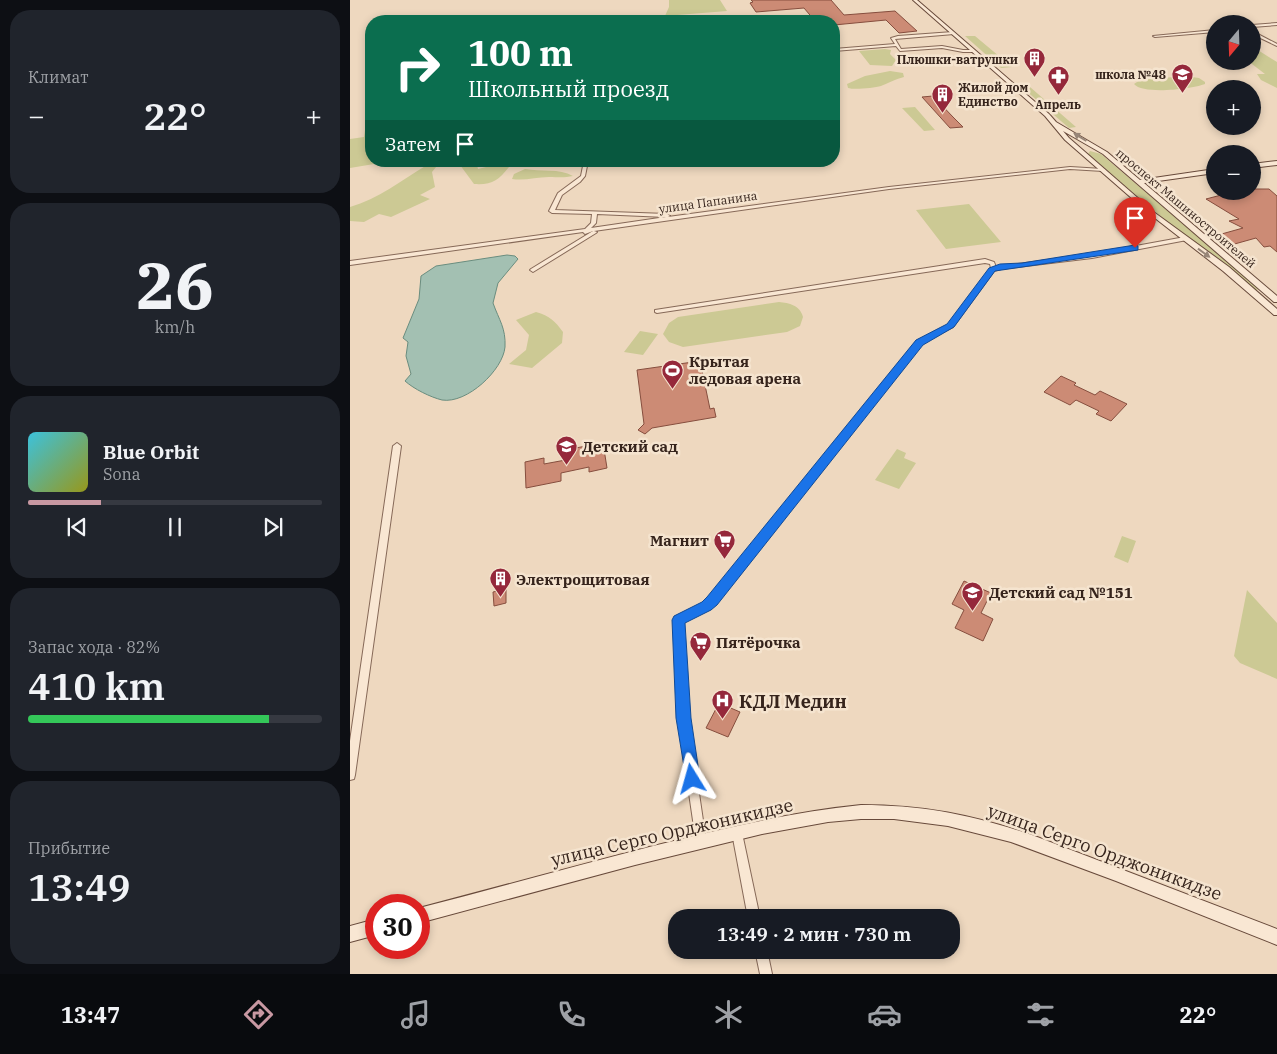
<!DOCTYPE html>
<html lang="ru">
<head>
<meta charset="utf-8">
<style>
  :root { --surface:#171b24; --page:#20242c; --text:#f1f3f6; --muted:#9ea1a6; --line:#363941; --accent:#c898a2 }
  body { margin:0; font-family:"IBM Plex Serif",serif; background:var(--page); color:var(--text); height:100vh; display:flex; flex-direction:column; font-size:19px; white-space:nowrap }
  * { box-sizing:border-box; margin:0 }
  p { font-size:16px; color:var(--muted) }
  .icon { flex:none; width:28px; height:28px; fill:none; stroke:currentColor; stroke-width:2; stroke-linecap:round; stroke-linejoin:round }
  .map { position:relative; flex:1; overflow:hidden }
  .panel { display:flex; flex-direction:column; gap:10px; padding:10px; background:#0d0f14; width:350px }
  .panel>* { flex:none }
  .guide { position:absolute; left:15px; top:15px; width:475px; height:152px; border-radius:20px; box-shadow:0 2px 8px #0003; background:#0b6e4f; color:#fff; overflow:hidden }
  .needle { width:32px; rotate:199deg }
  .tools { position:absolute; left:856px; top:15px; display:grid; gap:10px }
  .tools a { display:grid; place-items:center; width:55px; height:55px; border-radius:50%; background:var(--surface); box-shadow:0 2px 8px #0003; font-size:25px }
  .speed { position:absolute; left:15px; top:894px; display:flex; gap:10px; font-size:25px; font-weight:700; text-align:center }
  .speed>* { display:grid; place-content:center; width:65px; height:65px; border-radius:50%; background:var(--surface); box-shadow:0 2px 8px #0003; line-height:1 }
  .speed .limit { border:8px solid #d22; background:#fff; color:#111 }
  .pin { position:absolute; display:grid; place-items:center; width:42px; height:42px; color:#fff; margin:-51px -21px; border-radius:50% 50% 50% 0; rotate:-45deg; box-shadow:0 0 5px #0007 }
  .pin .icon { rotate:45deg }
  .me { position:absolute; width:55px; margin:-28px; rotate:352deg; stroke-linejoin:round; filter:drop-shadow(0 0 4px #0008) }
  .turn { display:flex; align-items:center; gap:18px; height:105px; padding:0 20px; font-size:22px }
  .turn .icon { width:65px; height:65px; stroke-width:2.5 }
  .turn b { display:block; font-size:35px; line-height:42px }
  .then { display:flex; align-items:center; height:48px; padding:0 20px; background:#0003; gap:10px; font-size:19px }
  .big { font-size:38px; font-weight:600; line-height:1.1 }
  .panel .tile { flex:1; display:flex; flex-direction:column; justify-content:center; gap:8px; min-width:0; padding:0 18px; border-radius:20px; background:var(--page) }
  .panel .dial { align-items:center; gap:0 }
  .dial b { font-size:65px; line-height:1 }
  .song { display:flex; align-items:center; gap:15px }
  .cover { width:60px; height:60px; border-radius:8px; background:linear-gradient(135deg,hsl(190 70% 55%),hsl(60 70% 35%)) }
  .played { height:5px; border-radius:2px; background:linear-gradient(90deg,var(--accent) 25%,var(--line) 25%) }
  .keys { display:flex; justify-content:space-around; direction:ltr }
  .heat { display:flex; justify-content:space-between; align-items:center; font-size:28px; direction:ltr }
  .charge { height:8px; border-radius:4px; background:linear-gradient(90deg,#34c759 82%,var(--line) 0) }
  .trip { position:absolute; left:318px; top:909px; width:292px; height:50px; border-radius:20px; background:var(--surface); box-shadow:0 2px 8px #0003; font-weight:600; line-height:50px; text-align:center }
  .tabs { display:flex; height:80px; justify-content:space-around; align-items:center; background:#090b0e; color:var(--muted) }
  .tabs .icon { width:35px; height:35px }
  .tabs .selected { color:var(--accent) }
  .tabs b { font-size:22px; color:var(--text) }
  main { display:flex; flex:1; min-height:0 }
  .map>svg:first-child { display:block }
  .green { fill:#ccc994 }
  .water { fill:#a3c0b2; stroke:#6a8d7f }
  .building { fill:#cc8b75; stroke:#864e3e }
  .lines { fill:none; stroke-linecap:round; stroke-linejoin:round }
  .street-casing { stroke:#866958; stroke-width:2 }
  .secondary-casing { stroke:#684a3b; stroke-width:2 }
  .street { fill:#f9e7d3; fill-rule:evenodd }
  .secondary { fill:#f9e7d3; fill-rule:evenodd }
  .oneway { fill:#988678 }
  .route { fill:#1a73e8; stroke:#114b97 }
  .labels { text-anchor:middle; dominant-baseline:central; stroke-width:5; stroke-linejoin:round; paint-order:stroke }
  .far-poi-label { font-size:12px; font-weight:bold; fill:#36241c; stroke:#f5e4cf; text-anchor:end }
  .far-street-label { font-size:12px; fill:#36241c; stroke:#f5e4cf }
  .poi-label { font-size:15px; font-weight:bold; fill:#36241c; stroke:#f5e4cf; text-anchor:start }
  .near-poi-label { font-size:18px; font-weight:bold; fill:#36241c; stroke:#f5e4cf; text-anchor:start }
  .near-street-label { font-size:18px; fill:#36241c; stroke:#f5e4cf }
</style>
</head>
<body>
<main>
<section class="panel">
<div class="tile"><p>Климат</p>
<div class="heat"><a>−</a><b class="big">22°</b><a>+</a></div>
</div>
<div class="tile dial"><b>26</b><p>km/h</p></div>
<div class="tile">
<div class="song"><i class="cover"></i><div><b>Blue Orbit</b><p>Sona</p></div></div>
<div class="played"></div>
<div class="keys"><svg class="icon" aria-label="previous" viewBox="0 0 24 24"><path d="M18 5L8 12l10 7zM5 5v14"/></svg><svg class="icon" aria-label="pause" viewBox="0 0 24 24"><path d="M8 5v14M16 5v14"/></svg><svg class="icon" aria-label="next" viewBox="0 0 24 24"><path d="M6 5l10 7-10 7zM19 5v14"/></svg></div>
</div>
<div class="tile"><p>Запас хода · 82%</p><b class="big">410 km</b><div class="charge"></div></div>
<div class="tile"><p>Прибытие</p><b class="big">13:49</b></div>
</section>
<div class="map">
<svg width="927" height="974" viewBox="0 0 927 974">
  <rect width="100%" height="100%" fill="#eed8bf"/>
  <!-- green -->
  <path class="green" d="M319,0H370L377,11L315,16L319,7Z
    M615,36H625L662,67L651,68Z
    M903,47L927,62V88L911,80L907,74H915L898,61H902Z
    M535,49L541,50L540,54L546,60L542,66L520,65L509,51Z
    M540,71L553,73L554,77C545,79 537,84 531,86C524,88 504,90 498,88L497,84L515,76Z
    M835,76L849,78L855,82V84C842,89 793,95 784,84L790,80Z
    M680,87L726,127L719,128L674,89Z
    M565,107L585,130L574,131L552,108Z
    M21,128V161H42L0,168V139L14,137L15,130Z
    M740,151L751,154L909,289L906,290L815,220L738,154Z
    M73,161H91L82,172L85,187L70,195L80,199L41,217L29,214L14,222L0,221V207C28,199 52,180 77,165Z
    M112,161H126L128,169L140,166L159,167C148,181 142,185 124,184L110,165Z
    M175,169C191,172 209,168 223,176C214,178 208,177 199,177C186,177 175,181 162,179L164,174Z
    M619,204L651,242L596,249L566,210Z
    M429,302C439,303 450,305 453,317L450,326L437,332L333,347L319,342L313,334L319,323L328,317Z
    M186,312C200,316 205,321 213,332L212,343L182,368L159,364L176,350L179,335L166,320Z
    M290,331L308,334L293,355L274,352Z
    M547,449L556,453L554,458L566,463L549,489L525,480Z
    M772,536L786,541L778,563L764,557Z
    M897,590L927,623V679L890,663L884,656Z"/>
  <!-- water -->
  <path class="water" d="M157,255L165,256L168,259L148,283L143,303C149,320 156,328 155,347C153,370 117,404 92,400C80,397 64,389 55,381L61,374L56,356L58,342L53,338L69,299L71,276L86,266Z"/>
  <!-- building -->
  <path class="building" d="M401,0H481L494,15L545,11L567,31L549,33L536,20L484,25V21H465L454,8L406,12L400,3L403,2Z
    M583,96L603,117L613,127L600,128L572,97Z
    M902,189H919L927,196V252L920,246L914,247L906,238L881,245L868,235L893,228L879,221L889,219L856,199L879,193L902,191Z
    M350,361L360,409L364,408L366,417L302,428L295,434L288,430L294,424L287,370Z
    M711,376L726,383L724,385L745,395L750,391L777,404L761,421L746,414L749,411L726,400L720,405L694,392Z
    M253,443L257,468L239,472V467L211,473V481L176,488L175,462L194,458V464L221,459L220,449Z
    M614,581L641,593L631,613L643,619L633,641L605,628L614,610L602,604Z
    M156,589V603L144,606L143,592Z
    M369,703L390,712L378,737L356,728Z"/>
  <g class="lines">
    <defs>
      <path id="street" d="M927,23V25L902,27V25Z
        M865,30V32L805,37L803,36Z
        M902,31L927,44V46L902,34Z
        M603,32L604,34L545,39L551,49L592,46L613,50H624L625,52H613L592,48L550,51L546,46L484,51V49L545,44L541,38L548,36Z
        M234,161H238L235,176L230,182L212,195L205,210L317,214L320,216L318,217L539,187L720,167L753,169L755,170L753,171L720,169L539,189L244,231L247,232L246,233L183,272L180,270L181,269L243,231L235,234L233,232L0,265V261L235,229L241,223L242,214L202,213L199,211L208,193L231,176ZM247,214L316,217L241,228L246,223Z
        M835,237L837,238V240L742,258L651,269L644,271L603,327L571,343L365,604L360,609L332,622L338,718L356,841L355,845L351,846L347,845L346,841L328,718L324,620L325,617L354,603L359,598L567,341L599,325L641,268L640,264L635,263L307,313L305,312V310L635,259L644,262L646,267L742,254Z
        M47,443L51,446L5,775L4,779L0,780V741L43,446Z
        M387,828L391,829L392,833L410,918H398L382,833L383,829Z
        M405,950H417L422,974H410Z"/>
      <path id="secondary" d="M563,0H567L699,114L706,122L757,152L790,180L865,169V173L794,183L927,296V302H924L753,154L713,131L719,138L805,213L879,267L927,309V315H924L873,271L801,215L715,140L695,116Z
        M927,161V165L902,168V164Z
        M511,805C574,805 622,815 682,835L927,929V945L766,881L661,842L598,826L544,819H511L478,822L412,834L285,865L69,923V908C147,888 225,866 303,846C372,829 440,812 511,805Z
        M26,919V935L0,942V926Z"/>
    </defs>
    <!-- street casing -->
    <use href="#street" class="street-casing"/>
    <!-- secondary casing -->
    <use href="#secondary" class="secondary-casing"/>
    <!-- street -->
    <use href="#street" class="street"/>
    <!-- secondary -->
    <use href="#secondary" class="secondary"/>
  </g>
  <!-- one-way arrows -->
  <defs><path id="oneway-solid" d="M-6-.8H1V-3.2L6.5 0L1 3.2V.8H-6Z" transform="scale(1.25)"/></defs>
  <g class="oneway">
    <use href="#oneway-solid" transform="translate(730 137) rotate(-148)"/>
    <use href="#oneway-solid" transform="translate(854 253) rotate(36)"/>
  </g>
  <!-- route -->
  <path class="route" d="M785,245L788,246V250L645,271L604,327L573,345L367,605L361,610L335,623L341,718L350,779L348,785L342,787L337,785L326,718L322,620L324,616L352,602L357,597L566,340L597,324L639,268L650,264L672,263Z"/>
  <!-- icons -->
  <defs>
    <symbol id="building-pin" viewBox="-11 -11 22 30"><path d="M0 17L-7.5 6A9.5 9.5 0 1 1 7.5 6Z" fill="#95283b" stroke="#f5e4cf"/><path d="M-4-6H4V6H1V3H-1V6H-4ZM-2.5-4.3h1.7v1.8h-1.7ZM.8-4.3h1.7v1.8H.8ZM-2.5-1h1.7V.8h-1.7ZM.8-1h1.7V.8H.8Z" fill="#fff"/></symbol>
    <symbol id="school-pin" viewBox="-11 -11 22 30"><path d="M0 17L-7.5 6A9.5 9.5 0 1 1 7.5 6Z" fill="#95283b" stroke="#f5e4cf"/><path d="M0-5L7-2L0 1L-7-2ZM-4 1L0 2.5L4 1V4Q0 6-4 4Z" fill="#fff"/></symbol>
    <symbol id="pharmacy-pin" viewBox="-11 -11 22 30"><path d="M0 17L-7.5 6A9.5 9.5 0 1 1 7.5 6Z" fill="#95283b" stroke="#f5e4cf"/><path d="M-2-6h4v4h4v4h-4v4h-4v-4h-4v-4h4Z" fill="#fff"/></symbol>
    <symbol id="stadium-pin" viewBox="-11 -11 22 30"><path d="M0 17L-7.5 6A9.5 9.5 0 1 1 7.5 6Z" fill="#95283b" stroke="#f5e4cf"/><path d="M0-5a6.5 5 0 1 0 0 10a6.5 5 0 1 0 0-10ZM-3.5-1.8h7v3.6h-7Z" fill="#fff"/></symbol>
    <symbol id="supermarket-pin" viewBox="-11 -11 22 30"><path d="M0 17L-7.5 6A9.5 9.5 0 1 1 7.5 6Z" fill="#95283b" stroke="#f5e4cf"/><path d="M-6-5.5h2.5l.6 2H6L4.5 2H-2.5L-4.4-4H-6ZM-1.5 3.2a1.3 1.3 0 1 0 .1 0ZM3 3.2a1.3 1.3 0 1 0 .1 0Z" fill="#fff"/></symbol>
    <symbol id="hospital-pin" viewBox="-11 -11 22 30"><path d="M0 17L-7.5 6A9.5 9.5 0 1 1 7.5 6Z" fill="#95283b" stroke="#f5e4cf"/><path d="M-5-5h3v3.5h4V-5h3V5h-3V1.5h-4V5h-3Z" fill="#fff"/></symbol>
  </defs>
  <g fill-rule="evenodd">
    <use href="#building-pin" x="672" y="46" width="25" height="34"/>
    <use href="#school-pin" x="820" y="62" width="25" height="34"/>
    <use href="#pharmacy-pin" x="696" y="64" width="25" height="34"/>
    <use href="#building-pin" x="580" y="82" width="25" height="34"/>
    <use href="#stadium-pin" x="310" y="358" width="25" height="34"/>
    <use href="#school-pin" x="204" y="434" width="25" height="34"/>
    <use href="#supermarket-pin" x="362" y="528" width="25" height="34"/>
    <use href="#building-pin" x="138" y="566" width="25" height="34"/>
    <use href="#school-pin" x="610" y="580" width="25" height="34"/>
    <use href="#supermarket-pin" x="338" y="630" width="25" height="34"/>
    <use href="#hospital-pin" x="360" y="688" width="25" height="34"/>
  </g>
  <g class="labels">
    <!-- far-poi labels -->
    <g class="far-poi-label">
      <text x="668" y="59">Плюшки-ватрушки</text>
      <text x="816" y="74">школа №48</text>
      <text x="608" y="87" text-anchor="start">Жилой дом<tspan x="608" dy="14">Единство</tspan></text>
      <text x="708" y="104" text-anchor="middle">Апрель</text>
    </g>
    <!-- far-street labels -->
    <g class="far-street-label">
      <text transform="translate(358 202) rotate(-8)">улица Папанина</text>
      <text transform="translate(836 208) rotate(40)">проспект Машиностроителей</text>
    </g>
    <!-- poi labels -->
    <g class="poi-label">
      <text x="339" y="361">Крытая<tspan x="339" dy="17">ледовая арена</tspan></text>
      <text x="232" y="446">Детский сад</text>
      <text x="359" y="540" text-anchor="end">Магнит</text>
      <text x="166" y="579">Электрощитовая</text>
      <text x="639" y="592">Детский сад №151</text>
      <text x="366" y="642">Пятёрочка</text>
    </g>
    <!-- near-poi labels -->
    <g class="near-poi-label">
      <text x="389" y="701">КДЛ Медин</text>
    </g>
    <!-- near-street labels -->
    <g class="near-street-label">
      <text transform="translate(322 832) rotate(-13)">улица Серго Орджоникидзе</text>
      <text transform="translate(755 852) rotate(20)">улица Серго Орджоникидзе</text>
    </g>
  </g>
</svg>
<div class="tools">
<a><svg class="needle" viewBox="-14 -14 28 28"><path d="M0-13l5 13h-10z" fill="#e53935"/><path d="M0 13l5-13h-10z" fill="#9ea1a6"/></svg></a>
<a>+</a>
<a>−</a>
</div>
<div class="speed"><div class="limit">30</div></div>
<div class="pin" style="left:785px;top:248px;background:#d93025"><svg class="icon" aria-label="arrive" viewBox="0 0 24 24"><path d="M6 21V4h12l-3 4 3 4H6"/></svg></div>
<svg class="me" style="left:342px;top:779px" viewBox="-20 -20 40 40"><path d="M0-17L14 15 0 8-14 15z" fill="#1a73e8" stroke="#fff" stroke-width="4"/></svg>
<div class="trip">13:49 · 2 мин · 730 m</div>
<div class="guide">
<div class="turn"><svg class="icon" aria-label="right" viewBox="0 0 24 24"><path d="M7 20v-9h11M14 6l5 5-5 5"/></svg><div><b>100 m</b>Школьный проезд</div></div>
<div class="then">Затем<svg class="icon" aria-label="arrive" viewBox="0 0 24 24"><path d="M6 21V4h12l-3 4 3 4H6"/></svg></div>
</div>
</div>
</main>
<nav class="tabs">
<b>13:47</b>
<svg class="icon selected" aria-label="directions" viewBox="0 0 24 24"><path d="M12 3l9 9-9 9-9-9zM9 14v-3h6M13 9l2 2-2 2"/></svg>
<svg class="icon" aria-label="music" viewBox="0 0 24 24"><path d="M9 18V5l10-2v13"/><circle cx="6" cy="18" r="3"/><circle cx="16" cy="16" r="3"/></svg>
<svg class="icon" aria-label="phone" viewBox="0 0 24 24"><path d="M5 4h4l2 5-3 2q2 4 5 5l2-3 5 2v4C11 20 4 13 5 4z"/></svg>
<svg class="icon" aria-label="climate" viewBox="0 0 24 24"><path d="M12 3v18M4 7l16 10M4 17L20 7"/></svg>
<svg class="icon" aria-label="car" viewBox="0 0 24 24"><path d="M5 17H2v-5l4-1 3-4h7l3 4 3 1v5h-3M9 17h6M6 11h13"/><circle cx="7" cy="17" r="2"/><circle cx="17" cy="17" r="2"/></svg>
<svg class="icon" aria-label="filters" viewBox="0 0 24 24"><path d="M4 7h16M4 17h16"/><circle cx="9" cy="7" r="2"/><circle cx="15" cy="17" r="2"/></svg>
<b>22°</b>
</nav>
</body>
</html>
